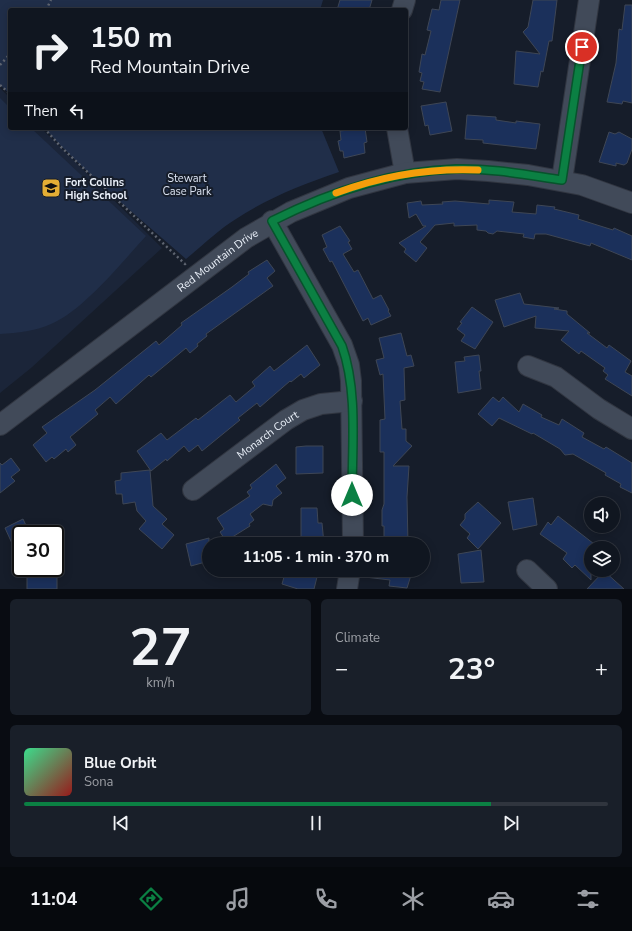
<!DOCTYPE html>
<html lang="en">
<head>
<meta charset="utf-8">
<style>
  :root { --surface:#101620; --page:#191f29; --text:#f1f3f6; --muted:#9c9fa5; --line:#30353e; --accent:#0b8043 }
  body { margin:0; font-family:"Nunito Sans",sans-serif; background:var(--page); color:var(--text); height:100vh; display:flex; flex-direction:column; font-size:15px; white-space:nowrap }
  * { box-sizing:border-box; margin:0 }
  p { font-size:13px; color:var(--muted) }
  .icon { flex:none; width:22px; height:22px; fill:none; stroke:currentColor; stroke-width:2; stroke-linecap:round; stroke-linejoin:round }
  .map { position:relative; height:589px; overflow:hidden }
  .sheet { display:flex; flex-direction:column; gap:10px; padding:10px; background:#090c12; flex:1 }
  .sheet>* { flex:none }
  .hud { position:absolute; left:8px; top:8px; width:400px; height:122px; border-radius:4px; box-shadow:0 2px 10px #0003,0 0 0 1px var(--line); background:#101620; color:var(--text); overflow:hidden }
  .fabs { position:absolute; left:584px; top:497px; display:grid; gap:8px }
  .fabs a { display:grid; place-items:center; width:36px; height:36px; border-radius:50%; background:var(--surface); box-shadow:0 2px 10px #0003,0 0 0 1px var(--line); font-size:20px }
  .speed { position:absolute; left:12px; top:525px; display:flex; gap:8px; font-size:20px; font-weight:700; text-align:center }
  .speed>* { display:grid; place-content:center; width:52px; height:52px; border-radius:50%; background:var(--surface); box-shadow:0 2px 10px #0003,0 0 0 1px var(--line); line-height:1 }
  .speed .limit { border:2px solid #111; border-radius:6px; background:#fff; color:#111 }
  .pin { position:absolute; display:grid; place-items:center; width:34px; height:34px; color:#fff; margin:-17px; border:2px solid #fff; border-radius:50%; box-shadow:0 1px 4px #0007 }
  .me { position:absolute; width:44px; margin:-22px; rotate:0deg; stroke-linejoin:round; filter:drop-shadow(0 0 3px #0008) }
  .turn { display:flex; align-items:center; gap:14px; height:84px; padding:0 16px; font-size:18px }
  .turn .icon { width:52px; height:52px; stroke-width:2.5 }
  .turn b { display:block; font-size:28px; line-height:34px }
  .then { display:flex; align-items:center; height:38px; padding:0 16px; background:#0003; gap:8px; font-size:15px }
  .big { font-size:30px; font-weight:700; line-height:1.1 }
  .sheet .tile { flex:1; display:flex; flex-direction:column; justify-content:center; gap:6px; min-width:0; padding:0 14px; border-radius:6px; background:var(--page) }
  .sheet .dial { align-items:center; gap:0 }
  .dial b { font-size:52px; line-height:1 }
  .song { display:flex; align-items:center; gap:12px }
  .cover { width:48px; height:48px; border-radius:6px; background:linear-gradient(135deg,hsl(150 70% 55%),hsl(0 70% 35%)) }
  .played { height:4px; border-radius:2px; background:linear-gradient(90deg,var(--accent) 80%,var(--line) 80%) }
  .keys { display:flex; justify-content:space-around; direction:ltr }
  .heat { display:flex; justify-content:space-between; align-items:center; font-size:22px; direction:ltr }
  .sheet .tiles { flex:1; display:grid; gap:10px; grid-template-columns:1fr 1fr }
  .tile:last-child { grid-column:span 2 }
  .trip { position:absolute; left:202px; top:537px; width:228px; height:40px; border-radius:20px; background:var(--surface); box-shadow:0 2px 10px #0003,0 0 0 1px var(--line); font-weight:700; line-height:40px; text-align:center }
  .tabs { display:flex; height:64px; justify-content:space-around; align-items:center; background:#06090d; color:var(--muted) }
  .tabs .icon { width:28px; height:28px }
  .tabs .current { color:var(--accent) }
  .tabs b { font-size:18px; color:var(--text) }
  .map>svg:first-child { display:block }
  .built { fill:#1b2539 }
  .green { fill:#202e49 }
  .building { fill:#1b305b; stroke:#3e4655 }
  .lines { fill:none; stroke-linecap:round; stroke-linejoin:round }
  .minor-casing { stroke:#313641; stroke-width:22 }
  .path { stroke:#5f6571; stroke-width:2.5; stroke-dasharray:2 3; stroke-linecap:butt }
  .minor { stroke:#414a59; stroke-width:20 }
  .route-casing { stroke:#07532c; stroke-width:10 }
  .route { stroke:#0b8043; stroke-width:7 }
  .slow { stroke:#f59e0b; stroke-width:7 }
  .labels { text-anchor:middle; dominant-baseline:central; stroke-width:4; stroke-linejoin:round; paint-order:stroke }
  .park-label { font-size:11px; fill:#dae2f1; stroke:#161d2a }
  .poi-label { font-size:11px; font-weight:bold; fill:#eaf0f9; stroke:#161d2a; text-anchor:start }
  .street-label { font-size:11px; fill:#eaf0f9; stroke:#161d2a }
</style>
</head>
<body>
<div class="map">
<svg width="632" height="589" viewBox="0 0 632 589">
  <rect width="100%" height="100%" fill="#161d2a"/>
  <!-- built -->
  <path class="built" d="M0,88L10,98V128H41L162,248L31,368L0,393Z"/>
  <!-- green -->
  <path class="green" d="M0,0H323L320,10H10V94L0,85Z
    M0,98L10,108V128H31L146,236C123,261 83,311 51,324C35,331 18,333 0,334Z
    M44,128H321L339,172C303,184 268,198 236,219C218,230 202,246 186,259C137,216 87,175 44,128Z"/>
  <!-- building -->
  <path class="building" d="M340,0H372L369,10H337Z
    M441,0H460L440,92L422,89L424,82L420,81L422,73L419,72L422,54L425,55L431,31L427,30L432,9L439,10Z
    M533,0H557L552,41H549L543,72L541,71L538,87L514,84L516,51L540,54L523,32L528,27Z
    M625,5H632V103L623,101L622,104L607,102L616,63L619,29L622,30Z
    M446,102L452,131L430,135L428,125L425,126L421,106Z
    M467,115L496,117V120L516,123V121L540,124L536,149L483,143V140L465,139Z
    M348,128H365L367,142L364,143L365,153L344,158L343,151H340L338,141L341,140L340,131L349,130Z
    M609,132L615,134L619,132L632,139V149L627,163L624,165L616,163V166L599,162Z
    M489,200L514,202L512,212L536,214L537,205L555,207L554,209L579,215L578,219L613,230L614,228L632,236V260L591,243L590,246L546,234H535L534,239L523,237L524,234L497,231L493,234L488,233L486,231L477,230V225L454,226V223L435,225L420,242L427,248L416,262L404,252L406,249L399,243L426,226H423L416,214L409,218L407,203L421,201L422,205L443,204L442,202L455,201L489,204Z
    M340,226L350,241L348,242L352,249L343,254L354,272L358,270L373,299L381,295L389,310L388,311L391,316L371,325L368,318L363,321L332,261L330,262L323,249L327,247L322,235Z
    M267,260L275,271L267,278L273,286L206,334L207,336L197,344L198,346L190,353L186,348L151,377L149,375L116,404L110,397L95,410L98,414L70,437L76,445L68,452L66,449L54,459L52,457L46,462L33,445L47,433L42,427L95,390L156,341L159,345L182,325L181,323L232,287L249,274L248,272Z
    M520,293L524,304L559,308L554,309L567,311V314L590,333H587L607,348L609,345L631,361L625,372L632,376V396L605,379L608,375L603,371L605,368L581,351L579,354L561,340L569,331L535,328L536,316L504,327L495,300Z
    M472,307L493,322L475,349L461,341L465,335L457,329L462,323L460,322Z
    M401,333L407,356L411,355L414,366L404,368L405,400L400,401L402,429H406V441L412,446L393,466H409L407,497L408,544H384V526H382V510L384,504V452H380V420L385,419L383,374L380,375L376,360L384,358L379,338Z
    M307,345L320,365L304,378L301,374L291,382L290,381L260,407L257,403L238,418L240,420L202,451L198,445L189,452L184,446L167,461L166,459L151,471L137,451L161,433L167,440L196,418L198,420L230,395L236,402L255,386L252,382L270,366L274,371Z
    M479,355L481,371H479L481,389L458,393L455,362L465,361L464,357Z
    M493,397L499,402L503,397L519,412L523,404L542,415L541,417L559,425L562,419L584,433L582,437L604,449L606,447L632,463V493L620,487L621,484L605,475L606,473L573,454L565,455L560,449L533,433L532,434L499,418L492,426L478,414Z
    M306,446H323V473L296,474V447Z
    M11,458L20,470L11,477L15,481L0,493V463L2,465Z
    M276,464L286,478L276,486L282,493L273,500L272,506L263,504L250,514L254,520L249,524L250,526L226,541L220,532L224,529L217,518L250,496L247,492L252,488L250,485Z
    M150,470L153,506L167,519L162,524L174,535L162,549L139,529L146,521L137,511L135,502L123,504L122,494H116L115,481L121,480V473Z
    M533,498L537,525L513,530L508,502Z
    M478,502L501,523L478,549L467,538L470,534L460,525L465,519V514Z
    M301,508H317L318,523H322L324,544H301Z
    M558,516L598,547L591,548V580L575,565L572,568L563,559L567,553L540,534L548,522L551,525Z
    M23,519L30,534H21V563L5,528Z
    M209,538V561L191,566L186,544Z
    M481,550L484,582L461,583L458,554Z
    M27,568H54L57,571V589H27Z
    M286,570H310L308,575L317,577L314,589H298L282,584Z
    M365,570H409V572H412L407,588L389,586L390,580L365,577Z
    M604,571L624,589H587Z"/>
  <g class="lines">
    <defs>
      <g id="minor">
        <path d="M402,10L405,0"/>
        <path d="M397,128L405,173"/>
        <path d="M562,180L589,0"/>
        <path d="M272,221L342,345L349,365L351,381L353,544"/>
        <path d="M528,366L556,377L599,409L632,429"/>
        <path id="s1" d="M0,425L246,238L291,212L349,188L405,173L457,169L488,171L528,175L582,185L632,203"/>
        <path id="s2" d="M193,490L286,420L303,410L321,404L352,401"/>
        <path d="M527,570L547,589"/>
        <path d="M347,589L350,570"/>
      </g>
    </defs>
    <!-- minor casing -->
    <use href="#minor" class="minor-casing"/>
    <!-- path -->
    <path class="path" d="M46,10L51,0
      M0,65L10,54
      M0,85L10,94
      M44,128L61,147L185,264L186,263"/>
    <!-- minor -->
    <use href="#minor" class="minor"/>
  </g>
  <g class="lines">
    <defs>
      <path id="route" d="M352,495C352,447 358,391 342,346L272,221C330,192 391,171 456,169C491,168 527,175 562,180L582,47"/>
    </defs>
    <!-- route casing -->
    <use href="#route" class="route-casing"/>
    <!-- route -->
    <use href="#route" class="route"/>
    <!-- slow -->
    <path class="slow" d="M336,193C381,176 429,168 478,170"/>
  </g>
  <!-- icons -->
  <defs>
    <symbol id="school-square" viewBox="-11 -11 22 22"><rect x="-9" y="-9" width="18" height="18" rx="4" fill="#e4ae35" stroke="#161d2a"/><path d="M0-5L7-2L0 1L-7-2ZM-4 1L0 2.5L4 1V4Q0 6-4 4Z" fill="#111"/></symbol>
  </defs>
  <g fill-rule="evenodd">
    <use href="#school-square" x="40" y="177" width="22" height="22"/>
  </g>
  <g class="labels">
    <!-- park labels -->
    <g class="park-label">
      <text x="187" y="178">Stewart<tspan x="187" dy="13">Case Park</tspan></text>
    </g>
    <!-- poi labels -->
    <g class="poi-label">
      <text x="65" y="182">Fort Collins<tspan x="65" dy="13">High School</tspan></text>
    </g>
    <!-- street labels -->
    <g class="street-label">
      <text stroke="none"><textPath href="#s1" startOffset="273">Red Mountain Drive</textPath></text>
      <text stroke="none"><textPath href="#s2" startOffset="93">Monarch Court</textPath></text>
    </g>
  </g>
</svg>
<div class="fabs">
<a><svg class="icon" aria-label="sound" viewBox="0 0 24 24"><path d="M4 9h4l5-4v14l-5-4H4zM17 9q2 3 0 6"/></svg></a>
<a><svg class="icon" aria-label="layers" viewBox="0 0 24 24"><path d="M12 4l9 5-9 5-9-5zM3 14l9 5 9-5"/></svg></a>
</div>
<div class="speed"><div class="limit">30</div></div>
<div class="pin" style="left:582px;top:47px;background:#d93025"><svg class="icon" aria-label="arrive" viewBox="0 0 24 24"><path d="M6 21V4h12l-3 4 3 4H6"/></svg></div>
<svg class="me" style="left:352px;top:495px" viewBox="-20 -20 40 40"><circle r="19" fill="#fff"/><path d="M0-13L10 11 0 6-10 11z" fill="#0b8043"/></svg>
<div class="trip">11:05 · 1 min · 370 m</div>
<div class="hud">
<div class="turn"><svg class="icon" aria-label="right" viewBox="0 0 24 24"><path d="M7 20v-9h11M14 6l5 5-5 5"/></svg><div><b>150 m</b>Red Mountain Drive</div></div>
<div class="then">Then<svg class="icon" aria-label="left" viewBox="0 0 24 24"><path d="M17 20v-9H6M10 6l-5 5 5 5"/></svg></div>
</div>
</div>
<section class="sheet">
<div class="tiles">
<div class="tile dial"><b>27</b><p>km/h</p></div>
<div class="tile"><p>Climate</p>
<div class="heat"><a>−</a><b class="big">23°</b><a>+</a></div>
</div>
<div class="tile">
<div class="song"><i class="cover"></i><div><b>Blue Orbit</b><p>Sona</p></div></div>
<div class="played"></div>
<div class="keys"><svg class="icon" aria-label="previous" viewBox="0 0 24 24"><path d="M18 5L8 12l10 7zM5 5v14"/></svg><svg class="icon" aria-label="pause" viewBox="0 0 24 24"><path d="M8 5v14M16 5v14"/></svg><svg class="icon" aria-label="next" viewBox="0 0 24 24"><path d="M6 5l10 7-10 7zM19 5v14"/></svg></div>
</div>
</div>
</section>
<nav class="tabs">
<b>11:04</b>
<svg class="icon current" aria-label="directions" viewBox="0 0 24 24"><path d="M12 3l9 9-9 9-9-9zM9 14v-3h6M13 9l2 2-2 2"/></svg>
<svg class="icon" aria-label="music" viewBox="0 0 24 24"><path d="M9 18V5l10-2v13"/><circle cx="6" cy="18" r="3"/><circle cx="16" cy="16" r="3"/></svg>
<svg class="icon" aria-label="phone" viewBox="0 0 24 24"><path d="M5 4h4l2 5-3 2q2 4 5 5l2-3 5 2v4C11 20 4 13 5 4z"/></svg>
<svg class="icon" aria-label="climate" viewBox="0 0 24 24"><path d="M12 3v18M4 7l16 10M4 17L20 7"/></svg>
<svg class="icon" aria-label="car" viewBox="0 0 24 24"><path d="M5 17H2v-5l4-1 3-4h7l3 4 3 1v5h-3M9 17h6M6 11h13"/><circle cx="7" cy="17" r="2"/><circle cx="17" cy="17" r="2"/></svg>
<svg class="icon" aria-label="filters" viewBox="0 0 24 24"><path d="M4 7h16M4 17h16"/><circle cx="9" cy="7" r="2"/><circle cx="15" cy="17" r="2"/></svg>
</nav>
</body>
</html>
